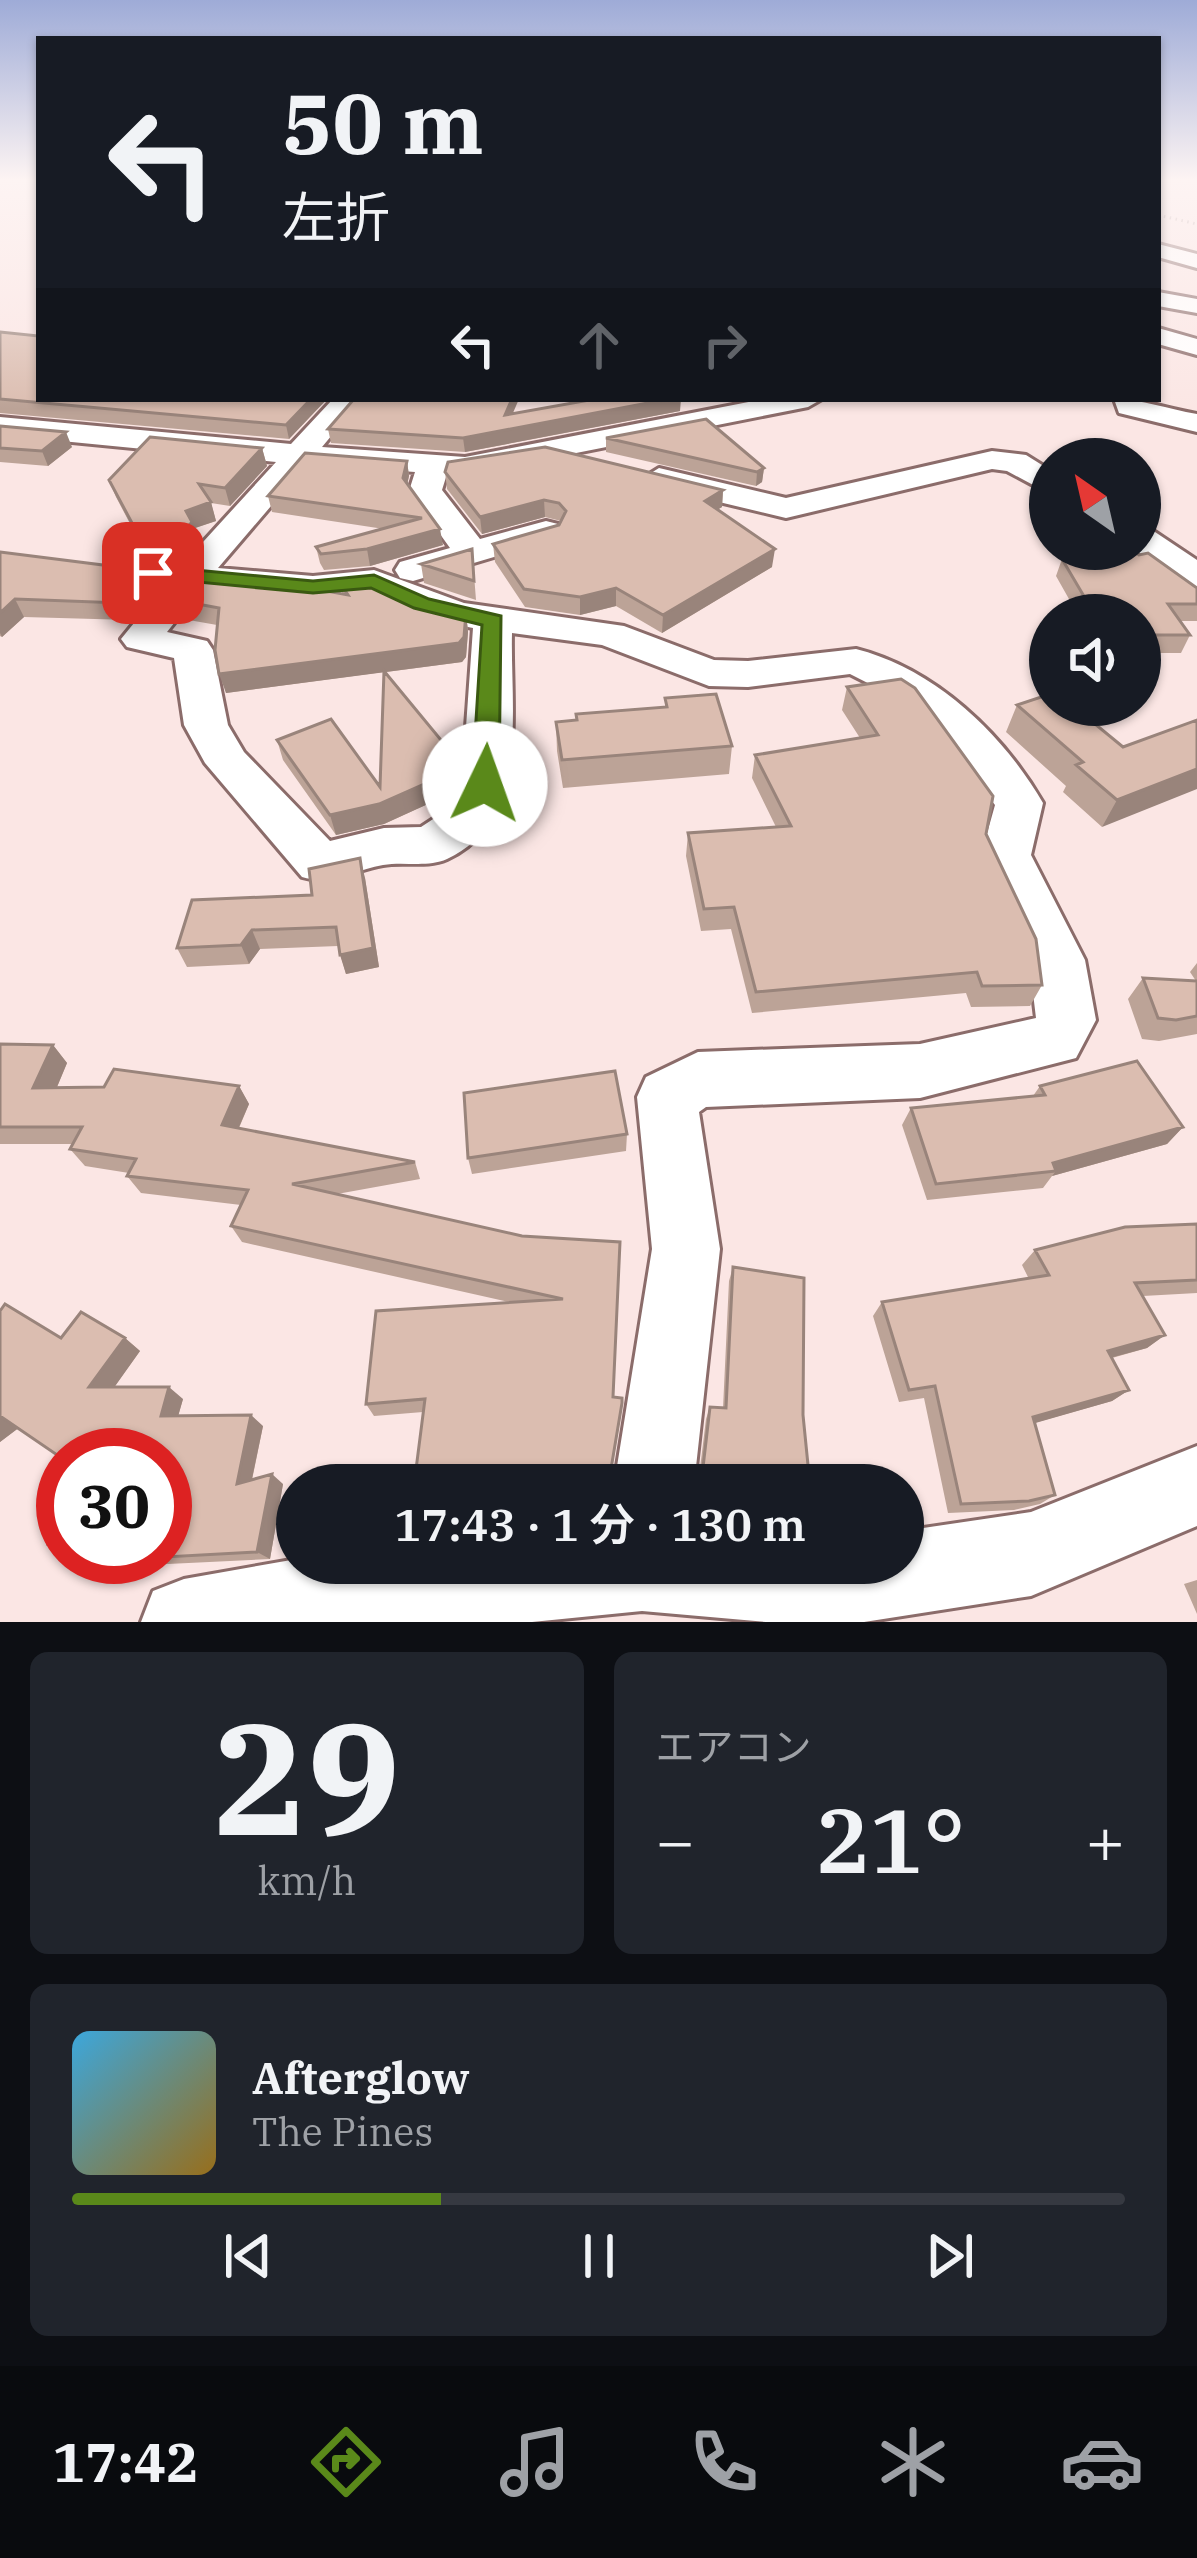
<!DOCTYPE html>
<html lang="ja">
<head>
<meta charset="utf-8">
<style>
  :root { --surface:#171b24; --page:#20242c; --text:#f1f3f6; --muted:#9ea1a6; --line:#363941; --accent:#5a891a }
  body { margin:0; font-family:"IBM Plex Serif","Noto Sans JP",serif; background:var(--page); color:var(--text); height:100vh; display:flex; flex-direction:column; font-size:45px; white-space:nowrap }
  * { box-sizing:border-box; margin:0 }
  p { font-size:39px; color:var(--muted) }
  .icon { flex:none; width:66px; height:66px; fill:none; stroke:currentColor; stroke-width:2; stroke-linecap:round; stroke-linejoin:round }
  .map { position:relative; height:1622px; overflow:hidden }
  .sheet { display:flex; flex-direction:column; gap:30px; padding:30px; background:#0d0f14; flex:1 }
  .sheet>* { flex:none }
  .banner { position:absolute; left:36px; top:36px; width:1125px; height:366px; border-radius:0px; box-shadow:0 3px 9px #0004; background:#171b24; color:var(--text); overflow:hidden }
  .needle { width:78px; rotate:326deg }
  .buttons { position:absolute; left:1029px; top:438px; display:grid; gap:24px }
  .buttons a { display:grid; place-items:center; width:132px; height:132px; border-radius:50%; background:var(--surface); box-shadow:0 3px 9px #0004; font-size:60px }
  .speed { position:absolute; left:36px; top:1428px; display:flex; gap:24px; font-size:60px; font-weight:700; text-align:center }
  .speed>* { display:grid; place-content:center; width:156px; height:156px; border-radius:50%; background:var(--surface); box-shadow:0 3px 9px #0004; line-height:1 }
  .speed .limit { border:18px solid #d22; background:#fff; color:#111 }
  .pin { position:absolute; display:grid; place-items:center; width:102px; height:102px; color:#fff; margin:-51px; border-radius:24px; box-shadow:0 6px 18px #0006 }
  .me { position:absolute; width:132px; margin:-66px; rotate:3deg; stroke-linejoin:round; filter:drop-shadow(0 0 9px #0008) }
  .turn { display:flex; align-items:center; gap:42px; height:252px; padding:0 48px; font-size:54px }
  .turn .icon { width:156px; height:156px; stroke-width:2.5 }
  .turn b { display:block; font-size:84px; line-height:102px }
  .lanes { display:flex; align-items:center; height:114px; padding:0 48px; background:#0003; justify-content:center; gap:60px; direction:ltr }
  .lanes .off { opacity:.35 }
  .big { font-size:90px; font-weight:600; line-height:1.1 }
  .sheet .card { flex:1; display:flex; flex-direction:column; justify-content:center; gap:18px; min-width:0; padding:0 42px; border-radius:18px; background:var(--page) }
  .sheet .dial { align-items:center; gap:0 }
  .dial b { font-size:156px; line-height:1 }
  .song { display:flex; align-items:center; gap:36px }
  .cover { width:144px; height:144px; border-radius:18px; background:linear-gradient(135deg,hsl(200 70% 55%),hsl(40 70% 35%)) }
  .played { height:12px; border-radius:6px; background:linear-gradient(90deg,var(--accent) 35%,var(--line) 35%) }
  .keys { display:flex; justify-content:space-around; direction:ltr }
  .heat { display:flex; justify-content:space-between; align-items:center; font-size:66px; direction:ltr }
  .sheet .tiles { flex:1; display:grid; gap:30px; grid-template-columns:1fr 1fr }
  .card:last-child { grid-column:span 2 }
  .trip { position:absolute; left:276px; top:1464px; width:648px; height:120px; border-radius:60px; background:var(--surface); box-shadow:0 3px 9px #0004; font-weight:600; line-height:120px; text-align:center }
  .tab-bar { display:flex; height:192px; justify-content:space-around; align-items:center; background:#090b0e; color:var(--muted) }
  .tab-bar .icon { width:84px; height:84px }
  .tab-bar .on { color:var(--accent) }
  .tab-bar b { font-size:54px; color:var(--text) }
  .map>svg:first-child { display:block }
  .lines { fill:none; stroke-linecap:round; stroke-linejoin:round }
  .minor-casing { stroke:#8b6c6a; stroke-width:6 }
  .path { stroke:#b1a09e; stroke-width:3; stroke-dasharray:1.5 4.5; stroke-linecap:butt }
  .minor { fill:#fff; fill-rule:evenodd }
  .wall { fill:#bca397 }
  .shaded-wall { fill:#99847b }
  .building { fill:#dbbdb0; stroke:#99847b; stroke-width:3 }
  .route { fill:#5a891a; stroke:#3a5911; stroke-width:3 }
</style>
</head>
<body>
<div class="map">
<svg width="1197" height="1622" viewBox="0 0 1197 1622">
  <rect width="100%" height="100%" fill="#fbe6e4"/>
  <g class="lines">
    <defs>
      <path id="minor" d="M1158,244L1197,254V268L1158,257Z
        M1158,292L1197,299V313L1158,306Z
        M1158,328L1197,339V355L1158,344Z
        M333,399H362L322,447L465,457L764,399H822L808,407L465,475L447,474L442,490L480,539L546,521L558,524L563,531L558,538L413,581L400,578L395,570L400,562L450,548L409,491L415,472L307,464L218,568L313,576L374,570L464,603L624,626L714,660L748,661L856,649C935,669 1003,734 1043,803L1031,855L1085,960L1096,1020L1076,1058L920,1098L706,1107L699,1112L720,1249L694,1485H614L652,1249L637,1097L646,1077L698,1052L920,1044L1036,1018L1029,960L981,855L995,805L936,729L909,704L850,674L748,687L709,686L602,645L512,633C510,709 531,820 447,859C427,868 404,861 383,865C354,870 331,886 302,877L205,763L184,725L174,658L127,647L121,639L165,585L152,575L157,567L182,565L276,462L0,435V417L291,444ZM201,589L313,598L370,593L443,622L473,628L462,784L450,808L421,827L384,828L330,841L244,752L228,725L213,650L207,641L167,632Z
        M1114,399C1142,399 1167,409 1197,414V432L1119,413Z
        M992,451L1026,455L1050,470V494L1007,471L992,469L786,518L648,485L643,478L659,468L786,498Z
        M1140,527L1152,530L1197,560V588L1184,585L1134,549H1140Z
        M1197,1446V1526L1031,1596L864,1622H766L642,1611L532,1622H141L153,1591L184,1579L297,1559L903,1563V1531L1031,1512Z"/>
    </defs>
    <!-- minor casing -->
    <use href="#minor" class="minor-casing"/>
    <!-- path -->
    <path class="path" d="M1158,215L1197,224"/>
    <!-- minor -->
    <use href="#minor" class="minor"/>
  </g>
  <!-- wall -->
  <path class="wall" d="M0,332L39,399H327L289,439L0,413Z
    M680,411L465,452L331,443L328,429L513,414Z
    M0,426L72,447L48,466L0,462Z
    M606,438L764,468L762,482L756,486L606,452Z
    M262,448L267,466L230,506L211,503L216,521L195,528L199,540L180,560L147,556L116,497L109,480Z
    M407,461L409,476L407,484L443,545L370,566L324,570L320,563L316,547L384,529L272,512L268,496Z
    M445,472L723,490L722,507L717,510L772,567L662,633L616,606L580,615L525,607L495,562L493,544L559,525L561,521L545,517L482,534L447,489Z
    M472,549L476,600L424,583L421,564Z
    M0,552L150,571L156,589L130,620L24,617L2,637L0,636Z
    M1139,555L1197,588V621H1180L1190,635L1181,653H1140V615H1078L1056,576L1062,559Z
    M339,581L466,612L468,632L466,657L462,662L386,672L458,776L452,793L384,824L336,835L283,760L277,740L380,787L384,672L226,693L217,625L183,619L176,600L342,593Z
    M847,687L986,834L1042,985L1030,1006L971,1007L966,993L752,1013L731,929L701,931L686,856L688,833L776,827L752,778L755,755L860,738L842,710Z
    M665,698L732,746L729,774L563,788L557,751L556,722L665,707Z
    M1017,705L1123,747L1197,720L1102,827L1063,792L1066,786L1006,732Z
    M365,878L379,967L346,974L338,946L260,949L249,964L187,967L177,948L312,895Z
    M1197,963V1034L1159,1041L1142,1039L1128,999L1143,978L1196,981L1190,972Z
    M0,1044L53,1045L67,1063L57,1087L239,1086L249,1104L239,1128L415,1162L420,1179L337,1194L522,1236L613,1397L621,1415L423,1412L374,1416L366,1404L513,1303L242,1242L231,1226L241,1205L141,1193L127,1176L129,1173L85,1166L70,1149L72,1144H0Z
    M1040,1086L1183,1127L1167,1144L1052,1176L1043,1188L927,1200L902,1125L911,1108L1033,1096Z
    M627,1134L626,1151L472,1174L468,1158Z
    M1197,1224V1293L1143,1296L1165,1335L1147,1348L1112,1358L1129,1390L1112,1401L1034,1423L1055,1495L1040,1504L1014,1510L948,1513L924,1398L899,1402L873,1316L882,1302L1029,1279L1022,1265L1035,1250Z
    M733,1267L803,1415L810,1485H684L685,1480L699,1477L706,1419L710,1407L723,1408L729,1281Z
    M0,1311L61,1338H125L140,1351L114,1387L183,1399L178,1416L263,1426L252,1480L283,1484L270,1559L147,1565L130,1558L165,1455L18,1428L0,1442Z
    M1197,1580V1614L1184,1584Z"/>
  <!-- shaded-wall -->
  <path class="shaded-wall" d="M311,399H327L289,439L286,425Z
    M512,399H519L506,429L505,415Z
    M669,399H681L680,411L465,452L463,438Z
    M66,432L72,447L48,466L42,451Z
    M262,448L267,466L230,506L225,488Z
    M407,461L409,476L405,494L403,478Z
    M764,468L762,482L756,486L757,472Z
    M723,490L722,507L703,518L705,501Z
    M544,500L545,517L482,534L480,517Z
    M211,502L216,521L195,528L199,540L180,560L174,542L186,511Z
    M440,529L443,545L370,566L367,549Z
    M775,549L772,567L662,633L663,615Z
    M150,571L156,589L130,620L122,603Z
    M616,588V606L580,615V597Z
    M15,599L24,617L2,637L0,633V613Z
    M466,612L468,632L466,657L462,662L226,693L219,674Z
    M455,757L458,776L452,793L384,824L336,835L330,815Z
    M1197,769V789L1102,827L1117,800Z
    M360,858L365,878L379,967L346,974L340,955Z
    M252,930L260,949L249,964L241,945Z
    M53,1045L67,1063L49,1106L33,1088Z
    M239,1086L249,1104L232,1143L222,1125Z
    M1183,1127L1167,1144L1052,1176L1056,1171L1053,1163Z
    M1165,1335L1147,1348L1091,1363L1108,1351Z
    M125,1338L140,1351L106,1399L89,1387Z
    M169,1387L183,1399L175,1427L161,1416Z
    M1129,1390L1112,1401L1018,1428L1033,1417Z
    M251,1415L263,1426L249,1493L237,1484Z
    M0,1416L20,1427L0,1442Z
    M272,1474L283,1484L270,1559L257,1552Z"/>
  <!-- building -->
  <path class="building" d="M0,332L39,336V399H311L286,425L0,399Z
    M354,399H512L505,415L595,399H669L463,438L328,429Z
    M706,419L764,468L757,472L606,438Z
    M0,426L66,432L42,451L0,448Z
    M150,437L262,448L225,488L199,484L211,502L186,511L192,522L174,542L140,538L109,480Z
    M545,447L723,490L705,501L775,549L663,615L616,588L580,597L524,589L493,544L559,525L566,511L559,503L544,500L480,517L445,472L448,462Z
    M305,453L407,461L403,478L440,529L367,549L321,554L316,547L422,518L268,496Z
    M472,549L474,581L421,564Z
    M1110,549H1131L1139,555L1148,553L1197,588V604H1168L1190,635H1140V615H1095L1062,559Z
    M0,552L150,571L122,603L15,599L0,613Z
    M197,575L266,580L348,595L339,581L366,579L439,607L466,612L464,637L459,643L219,674L215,650L219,608L176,600Z
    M384,671L455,757L449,773L379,804L330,815L277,740L331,719L380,787Z
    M901,679L915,688L993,796L986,834L1036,939L1042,985L982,986L977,972L756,992L734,907L704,909L688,833L791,826L755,755L878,735L847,687Z
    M716,694L732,746L562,760L556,722L577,720L576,714L667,707L665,698Z
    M1050,694V705H1072L1123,747L1197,720V769L1117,800L1076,765L1083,762L1017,705Z
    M360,858L373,948L340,955L336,927L252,930L241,945L177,948L192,900L312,895L309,869Z
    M1143,978L1197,981V1016L1176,1020L1158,1018Z
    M0,1044L53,1045L33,1088L104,1087L114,1069L239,1086L222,1125L415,1162L292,1184L522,1236L620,1242L613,1397L622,1398V1403L610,1475L620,1480V1485H414L425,1399L366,1404L376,1311L563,1299L231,1226L248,1190L127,1176L136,1159L70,1149L82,1127H0Z
    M1137,1061L1183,1127L1053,1163L1056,1171L936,1184L911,1108L1045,1095L1040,1086Z
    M615,1071L627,1134L468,1158L464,1093Z
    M1197,1224V1280L1135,1283L1165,1335L1108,1351L1129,1390L1033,1417L1055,1495L1029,1501L961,1504L935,1386L909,1390L882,1302L1049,1275L1035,1250L1125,1227Z
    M733,1267L804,1278L803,1415L810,1485H685V1480L702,1476L710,1407L726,1408Z
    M5,1304L61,1338L81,1312L125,1338L89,1387H169L161,1416L251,1415L237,1484L272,1474L257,1552L165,1557V1455H63V1459L0,1416V1311Z
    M63,1496V1544H48Z"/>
  <!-- sky -->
  <linearGradient id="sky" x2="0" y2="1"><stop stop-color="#9eabd7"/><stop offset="0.44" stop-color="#fdf4f3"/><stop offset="1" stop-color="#fdf4f3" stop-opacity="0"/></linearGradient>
  <rect width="1197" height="409" fill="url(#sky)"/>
  <!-- route -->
  <path class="route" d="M153,566L313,581L374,575L429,599L501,616L499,784L495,790H476L472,784L482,625L414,608L371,588L313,593L145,577V568Z"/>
</svg>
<div class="buttons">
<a><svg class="needle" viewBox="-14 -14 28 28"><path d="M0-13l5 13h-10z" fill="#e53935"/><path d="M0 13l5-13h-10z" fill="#9ea1a6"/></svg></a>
<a><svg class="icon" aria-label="sound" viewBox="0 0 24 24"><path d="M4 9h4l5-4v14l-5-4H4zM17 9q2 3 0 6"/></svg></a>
</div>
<div class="speed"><div class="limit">30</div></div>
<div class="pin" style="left:153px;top:573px;background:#d93025"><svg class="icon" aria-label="arrive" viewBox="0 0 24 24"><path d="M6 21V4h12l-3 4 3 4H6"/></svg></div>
<svg class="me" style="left:485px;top:784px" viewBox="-20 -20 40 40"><circle r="19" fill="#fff"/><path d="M0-13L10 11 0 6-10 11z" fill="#5a891a"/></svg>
<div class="trip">17:43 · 1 分 · 130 m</div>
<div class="banner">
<div class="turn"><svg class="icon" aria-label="left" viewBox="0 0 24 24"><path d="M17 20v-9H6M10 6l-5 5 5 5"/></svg><div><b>50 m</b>左折</div></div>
<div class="lanes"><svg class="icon" aria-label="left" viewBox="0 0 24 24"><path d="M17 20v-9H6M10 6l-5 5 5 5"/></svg><svg class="icon off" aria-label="ahead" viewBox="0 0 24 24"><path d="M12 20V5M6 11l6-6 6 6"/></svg><svg class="icon off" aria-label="right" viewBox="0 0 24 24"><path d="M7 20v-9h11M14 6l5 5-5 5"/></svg></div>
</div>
</div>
<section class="sheet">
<div class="tiles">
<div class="card dial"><b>29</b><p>km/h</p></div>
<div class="card"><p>エアコン</p>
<div class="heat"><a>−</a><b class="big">21°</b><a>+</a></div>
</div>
<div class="card">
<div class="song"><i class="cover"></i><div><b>Afterglow</b><p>The Pines</p></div></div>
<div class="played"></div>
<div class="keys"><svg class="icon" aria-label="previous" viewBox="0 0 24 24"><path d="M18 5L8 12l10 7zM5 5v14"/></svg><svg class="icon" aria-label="pause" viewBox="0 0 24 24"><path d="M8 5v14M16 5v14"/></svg><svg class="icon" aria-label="next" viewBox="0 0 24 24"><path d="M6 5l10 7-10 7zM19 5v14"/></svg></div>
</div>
</div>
</section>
<nav class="tab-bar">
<b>17:42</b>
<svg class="icon on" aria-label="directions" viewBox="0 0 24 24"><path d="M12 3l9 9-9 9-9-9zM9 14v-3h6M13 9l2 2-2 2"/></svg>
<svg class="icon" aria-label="music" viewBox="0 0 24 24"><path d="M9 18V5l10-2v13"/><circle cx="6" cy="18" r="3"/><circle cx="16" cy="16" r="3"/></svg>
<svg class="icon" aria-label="phone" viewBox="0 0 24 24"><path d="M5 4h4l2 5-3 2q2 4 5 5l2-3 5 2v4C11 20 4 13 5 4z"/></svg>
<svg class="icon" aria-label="climate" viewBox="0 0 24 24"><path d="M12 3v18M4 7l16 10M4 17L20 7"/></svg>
<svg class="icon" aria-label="car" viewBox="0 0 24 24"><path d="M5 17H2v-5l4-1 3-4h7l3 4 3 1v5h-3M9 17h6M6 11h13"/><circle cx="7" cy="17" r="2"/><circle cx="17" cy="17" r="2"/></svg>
</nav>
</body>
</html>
